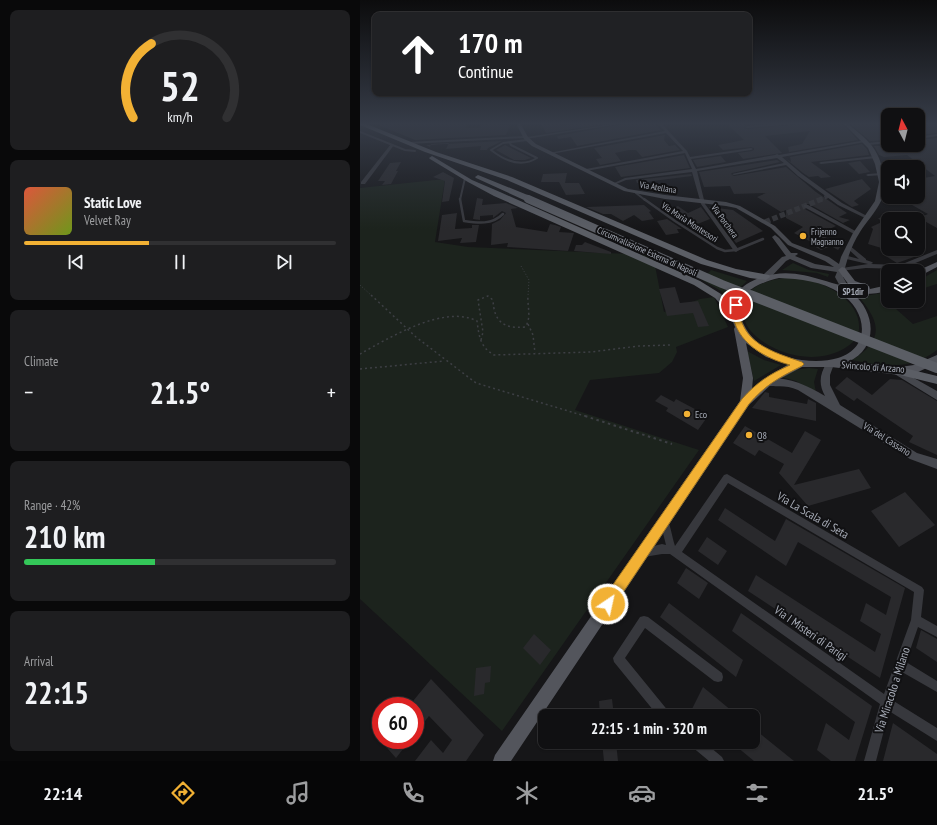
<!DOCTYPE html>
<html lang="en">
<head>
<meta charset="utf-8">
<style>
  :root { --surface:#101012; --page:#1e1e20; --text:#f1f3f6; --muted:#9c9d9f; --line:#303032; --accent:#f2b134 }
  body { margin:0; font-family:"PT Sans Narrow",sans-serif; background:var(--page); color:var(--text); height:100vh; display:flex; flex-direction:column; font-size:15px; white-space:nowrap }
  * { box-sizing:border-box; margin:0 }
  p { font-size:13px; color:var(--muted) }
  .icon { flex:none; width:22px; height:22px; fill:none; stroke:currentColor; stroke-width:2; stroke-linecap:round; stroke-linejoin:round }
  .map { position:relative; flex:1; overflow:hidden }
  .drawer { display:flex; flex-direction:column; gap:10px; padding:10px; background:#09090a; width:360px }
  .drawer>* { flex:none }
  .hud { position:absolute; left:12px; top:12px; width:380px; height:84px; border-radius:8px; box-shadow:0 1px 3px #0004,0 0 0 1px var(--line); background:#202124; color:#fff; overflow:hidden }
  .needle { width:26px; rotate:353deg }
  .tools { position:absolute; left:521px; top:108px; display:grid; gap:8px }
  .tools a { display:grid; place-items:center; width:44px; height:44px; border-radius:8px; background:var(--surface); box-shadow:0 1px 3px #0004,0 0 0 1px var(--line); font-size:20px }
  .speed { position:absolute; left:12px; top:697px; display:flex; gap:8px; font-size:20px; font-weight:700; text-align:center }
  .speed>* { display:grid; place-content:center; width:52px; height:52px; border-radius:50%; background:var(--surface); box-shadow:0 1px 3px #0004,0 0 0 1px var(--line); line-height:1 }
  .speed .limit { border:6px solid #d22; background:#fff; color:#111 }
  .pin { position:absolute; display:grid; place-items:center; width:34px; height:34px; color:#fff; margin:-17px; border:2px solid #fff; border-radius:50%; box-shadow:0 1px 4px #0007 }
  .me { position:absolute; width:44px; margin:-22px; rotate:34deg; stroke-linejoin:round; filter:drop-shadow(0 0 3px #0008) }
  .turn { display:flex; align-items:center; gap:14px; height:84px; padding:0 20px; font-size:18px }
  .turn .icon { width:52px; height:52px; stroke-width:2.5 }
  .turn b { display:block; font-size:28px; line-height:34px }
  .big { font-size:30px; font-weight:700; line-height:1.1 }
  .drawer .tile { flex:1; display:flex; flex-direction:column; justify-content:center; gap:6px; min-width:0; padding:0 14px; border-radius:8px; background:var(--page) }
  .drawer .dial { align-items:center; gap:0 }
  .dial svg { height:104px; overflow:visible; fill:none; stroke:var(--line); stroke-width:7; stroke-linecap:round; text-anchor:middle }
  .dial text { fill:var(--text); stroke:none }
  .song { display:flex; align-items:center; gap:12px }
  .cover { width:48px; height:48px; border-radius:6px; background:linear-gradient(135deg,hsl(10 70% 55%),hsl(80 70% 35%)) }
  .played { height:4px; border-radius:2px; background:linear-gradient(90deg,var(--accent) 40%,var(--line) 40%) }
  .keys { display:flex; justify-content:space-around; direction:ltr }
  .heat { display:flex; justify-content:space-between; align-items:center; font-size:22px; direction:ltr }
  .charge { height:6px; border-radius:3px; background:linear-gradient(90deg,#34c759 42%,var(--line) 0) }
  .trip { position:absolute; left:178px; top:709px; width:222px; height:40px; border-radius:8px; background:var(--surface); box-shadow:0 1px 3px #0004,0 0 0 1px var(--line); font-weight:700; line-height:40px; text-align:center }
  .dock { display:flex; height:64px; justify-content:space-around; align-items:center; background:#060607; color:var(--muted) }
  .dock .icon { width:28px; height:28px }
  .dock .selected { color:var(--accent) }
  .dock b { font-size:18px; color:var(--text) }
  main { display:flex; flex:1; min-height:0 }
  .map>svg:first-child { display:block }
  .green { fill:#1c231d }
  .building { fill:#29292c }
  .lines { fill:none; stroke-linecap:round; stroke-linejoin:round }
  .minor-tunnel-far1 { stroke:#333438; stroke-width:4; stroke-dasharray:4 2; stroke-linecap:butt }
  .minor-tunnel { stroke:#333438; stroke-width:5.5; stroke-dasharray:5.5 2.5; stroke-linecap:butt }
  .path-far2 { stroke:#3d3f44; stroke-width:1; stroke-dasharray:1 2; stroke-linecap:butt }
  .path-far1 { stroke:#3d3f44; stroke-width:1.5; stroke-dasharray:2 3; stroke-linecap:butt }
  .path { stroke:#3d3f44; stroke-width:2; stroke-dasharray:2.5 3.5; stroke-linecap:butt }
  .service-far1 { stroke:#37383d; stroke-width:2 }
  .service { stroke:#37383d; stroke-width:2.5 }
  .minor { fill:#37383d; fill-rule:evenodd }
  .secondary { fill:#45474d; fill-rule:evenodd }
  .primary { fill:#53555c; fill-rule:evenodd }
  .trunk { fill:#5b5e65; fill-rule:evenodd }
  .trunk-bridge-far2 { stroke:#5b5e65; stroke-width:6 }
  .trunk-bridge-far1 { stroke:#5b5e65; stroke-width:8 }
  .trunk-bridge { stroke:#5b5e65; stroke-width:10 }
  .route { fill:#f2b134; stroke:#9d7322 }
  .poi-dot { fill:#f2b134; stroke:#111113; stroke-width:1.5 }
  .labels { text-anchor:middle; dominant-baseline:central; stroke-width:4; stroke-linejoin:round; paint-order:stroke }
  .far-street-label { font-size:9px; fill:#a8adb8; stroke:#111113 }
  .far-poi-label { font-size:9px; fill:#a8adb8; stroke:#111113; text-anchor:start }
  .shield { fill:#111113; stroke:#7b7e86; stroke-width:1 }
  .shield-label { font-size:9px; font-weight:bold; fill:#a8adb8 }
  .street-label { font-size:10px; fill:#a8adb8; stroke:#111113 }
  .poi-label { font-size:10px; fill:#a8adb8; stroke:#111113; text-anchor:start }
  .near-street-label { font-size:12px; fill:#a8adb8; stroke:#111113 }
</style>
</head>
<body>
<main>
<section class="drawer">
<div class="tile dial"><svg viewBox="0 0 100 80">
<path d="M14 69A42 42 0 1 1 86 69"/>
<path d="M14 69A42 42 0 0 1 28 12" stroke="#f2b134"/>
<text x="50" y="56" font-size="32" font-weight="700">52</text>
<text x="50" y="72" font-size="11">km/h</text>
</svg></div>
<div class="tile">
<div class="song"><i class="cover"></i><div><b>Static Love</b><p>Velvet Ray</p></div></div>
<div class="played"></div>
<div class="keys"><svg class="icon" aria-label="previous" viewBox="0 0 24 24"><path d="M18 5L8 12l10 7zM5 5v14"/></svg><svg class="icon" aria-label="pause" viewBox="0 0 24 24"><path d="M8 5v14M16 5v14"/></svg><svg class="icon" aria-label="next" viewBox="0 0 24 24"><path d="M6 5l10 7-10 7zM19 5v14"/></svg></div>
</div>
<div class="tile"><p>Climate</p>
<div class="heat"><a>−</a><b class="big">21.5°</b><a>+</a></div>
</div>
<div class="tile"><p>Range · 42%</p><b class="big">210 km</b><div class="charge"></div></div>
<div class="tile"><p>Arrival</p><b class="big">22:15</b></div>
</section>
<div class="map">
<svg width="577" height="761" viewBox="0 0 577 761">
  <rect width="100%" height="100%" fill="#161618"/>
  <!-- green -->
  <path class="green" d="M85,179L75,242L108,247L293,255L304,312L340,299L354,297L368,327L316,347L317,352L312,362L299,373L230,380L215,410L339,450L142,731L0,599V188Z
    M433,263L449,270L469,274L468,277L457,273L422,270Z
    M351,270L387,281L368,299L361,291L342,280Z
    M577,270V284L558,290V281Z
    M424,278C430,278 437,278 443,279C467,283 501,301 499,329C499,336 493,343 488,346C467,361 438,359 416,349C403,343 387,332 384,318C377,290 402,281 424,278Z
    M528,292L527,301L553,324L577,316V350C551,370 523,367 492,360C524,340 521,323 499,297Z
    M387,351L404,360L421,365L394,381Z
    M449,368L458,369L454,382L456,393L436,381L421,377L434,370Z"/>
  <!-- building -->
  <path class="building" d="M98,123H108L105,128H120L123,123H141L139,125H150L146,135L55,140L16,124H97Z
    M181,123H200L201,126L221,123H252L186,133Z
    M266,123H294L301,130L217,146L211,137L198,139L197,136L265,124Z
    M366,123H413L387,124L384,128L387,129L433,125L436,123H482L498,140L429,152L428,147L442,144L450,131L405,136L422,153L383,159L378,153L392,151L394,150V148L391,147L363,150L358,145L384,140Z
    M489,123H528V140L510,141Z
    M558,123H566L570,125L577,124V133L558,135Z
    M305,135L304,140L309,146L315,145L320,150L282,157L276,150H269L255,153L261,161L240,165L236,159L242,158L234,148Z
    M577,138V228L559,218L568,214L538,197H558V179L575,176L547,155L524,157L519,155L514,146L567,145L560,140Z
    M142,141L128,148L127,150H120L121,146L86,149L89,143L71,144L70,147L66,145Z
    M502,144L507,149L509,155L451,162L471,177L461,178L458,176L449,177L443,173L425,158L431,162L430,157Z
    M145,145L171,158L165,160H154L136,150Z
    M324,155L330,168L261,177L255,167Z
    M361,156L366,162L337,167L333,160Z
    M417,160L420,162L372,173L371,174L374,176L426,167L456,192L487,213L479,217L490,220L483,223L449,204L442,205L443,208L476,226L459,234L477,243L486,240L478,250L471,246L461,250L452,245L455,244L434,233L443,227L426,218V210L421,212L397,197L406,193L374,194L370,186L344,187L339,172Z
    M500,161L510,172L499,174L488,163Z
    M41,162L36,171H38L31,184L22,185L25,181H18L30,163Z
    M83,172L94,178L89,201L82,202L85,181L73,177Z
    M207,173L205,183H219L225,194L206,195L199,182H181L183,174Z
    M331,174L332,176L277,183L276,180Z
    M502,179L511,189L494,201L499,205L492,207L465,189Z
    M117,198L123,199L122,205L146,203L158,208L151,209L156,227L187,232L190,224L195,225L201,227L199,232L214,233L208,251L147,247L148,243L131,245L132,224L140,220L146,213L142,211L133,218V215L120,216V220L113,219Z
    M284,205L291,211L289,212L294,219L282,221L274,215L263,221L251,214H243L226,207Z
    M318,206L328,213L341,207L350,219L330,227L315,218L318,217L309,210Z
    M349,207L373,210L403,231L376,243Z
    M97,213L95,229L112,228V225H119L116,242L100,243L102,238L78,241L82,215Z
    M528,217V250L508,244L513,229L511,227L522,222L518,218Z
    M307,219L322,229H317L319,233L306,235L297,221Z
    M225,242L251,252V254L214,251L216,245H222Z
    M538,249H542L554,257L537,263L524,255Z
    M315,287L320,303L338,301L349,326L338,327L333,313L307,316L299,289Z
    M487,377L512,395L530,379L542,380L577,401V455L549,442L553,436L497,398L494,401L475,388Z
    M405,392L409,393V397L447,404L448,399L456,403V421L392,408Z
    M301,395L314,402L316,399L348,416L338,430L306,411L308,408L295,401Z
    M385,426L432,453L445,431L461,440L434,485L499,469L511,488L448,506L419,473L424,464L399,450L395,456L373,443Z
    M545,492L575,525L539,547L511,511Z
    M365,508L415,541L426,519L545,588L520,678L388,591L396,575L515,652L521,634L500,621L506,603L526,615L531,597L438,542L426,566L358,520Z
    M347,537L367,551L358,565L338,551Z
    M326,568L348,583L339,599L317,583Z
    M309,603L383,660L376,677L300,617Z
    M381,613L512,706L495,761H471L457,750L466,723L489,740L495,722L372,631Z
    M561,630L577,639V662L556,648Z
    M174,634L191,650L180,665L163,648Z
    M131,666L130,682L125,683L124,694L114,696L116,668Z
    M71,679L124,735L106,761H55L71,740L83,753L92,740L69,716L55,734V706H49Z
    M343,687L378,716H340L332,709Z
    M252,699L254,716H240L239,701Z
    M533,723L577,754V761H523Z
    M393,728L434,761H394L371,742H393Z
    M20,740H50L36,758Z
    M242,742H256L258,761H244Z"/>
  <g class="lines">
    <!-- minor-tunnel-far1 -->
    <path class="minor-tunnel-far1" d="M459,200L468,196"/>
    <!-- minor-tunnel -->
    <path class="minor-tunnel" d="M405,222L462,199"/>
    <!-- path-far2 -->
    <path class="path-far2" d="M161,266L169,280L168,296
      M0,285L12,296"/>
    <!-- path-far1 -->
    <path class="path-far1" d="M11,295L56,337L116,383L228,417
      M168,324L173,335L175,353
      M121,340L123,332L118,300L128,296L133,300C134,322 144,329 165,327C172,318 167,306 168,295
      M0,354C29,338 84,304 117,321C119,336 120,347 134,355L231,352L279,346L311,345
      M0,369L84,361"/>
    <!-- path -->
    <path class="path" d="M225,416L312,444"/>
    <!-- service-far1 -->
    <path class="service-far1" d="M0,132L45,150L55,151
      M150,143L151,145L177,158C161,168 145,161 131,150L143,143L167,140
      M276,193L285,200
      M100,200L105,178"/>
    <!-- service -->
    <path class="service" d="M100,199L104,221C118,223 132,225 143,214
      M284,199L315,221L357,248L365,251L376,250L403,239"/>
    <!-- minor -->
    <path class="minor" d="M259,123H265L166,139L164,138L48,144L46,143L48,142L165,136L167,137Z
      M297,123H301L327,151L330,157L391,148L393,149L391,150L331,159L336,169L415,155L417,154L419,155L506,140L507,141L505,142L422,157L442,174L482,203L509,217L505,218L478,205L438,176L426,165L374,175L372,174L424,163L417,158L337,171L345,204L379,250L376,252L374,251L341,204L332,172L266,180L254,185L252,184L265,178L332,169L325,153L226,171L224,170L226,169L323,151L306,133L191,154L189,153L305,131Z
      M426,123H435L433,124L387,128L385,127L387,126Z
      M577,134V136L558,139V137Z
      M528,141V143L508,145L506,144L508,143Z
      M31,144L34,145L5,184H1V182Z
      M515,156L517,157L516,158L461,164L459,163L461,162Z
      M521,173H523V175L508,176L506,175L508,174Z
      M444,205H448L499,233L498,234H494L444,207Z
      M489,245L506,259V260L512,262L513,263L511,264L540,265L577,250V254L541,269L506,268L480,271L479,270L482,268L508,264L482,258V256L484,255L499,259L487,248L486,247Z
      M367,474L562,587L564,590L561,617L577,626V637L558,627L546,662L577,681V692L542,672L532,700L577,728V741L529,711L516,761H504L520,704L310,554H302L284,557L281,555L279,552L281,549L302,544L306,545L300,521L301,518L304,517L307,518C311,527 312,537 315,546L364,475ZM368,483L554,592L551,620L524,694L322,552Z
      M284,616L288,617L362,673L363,677L362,681L358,682L354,681L285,628L265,658L309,712L311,716H298L254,662L253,658L280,617Z
      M329,742H344L362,757L364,761H349L331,746Z"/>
    <!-- secondary -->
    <path class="secondary" d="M156,123H160L168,137L176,144L268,189L305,195L366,202L380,206L415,226L432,243L469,257L479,264L481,257L493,233L515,201L519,182L515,164L508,148L483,123H487C495,130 505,137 512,146C523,160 528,185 521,201C516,212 506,222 500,232C491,246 486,262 483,277L493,295L492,297H486L475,277L477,272L451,268L430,259L426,261L409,279H403V275L422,257L426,256L412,237L415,235L419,238L431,253H437L438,254L435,256L455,264L474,267L465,261L428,245L411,228L376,208L366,206L305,199L264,191L172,146L164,139Z
      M470,361L474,364L470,375V385L480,405L557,453L577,459V469L550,459L438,390C425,384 414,388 403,385L401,382L403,379L406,378C429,377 445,384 465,396C458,383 460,374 467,362Z
      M536,368L577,391V400L533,373L532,371L533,369Z"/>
    <!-- primary -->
    <path class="primary" d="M577,262V267L558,277L557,271Z
      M482,267L485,268L495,281L509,286L510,289L528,285V291C516,294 504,295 492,293C516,312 519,348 488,362L540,367L554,365L577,355V363L556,373L540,375L471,367H442L414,382L389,405L151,761H133L135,755L380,401L383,378L374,329L375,327C369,315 368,302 379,291C385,284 393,280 402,277C439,265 465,285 500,289L489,285L478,270ZM419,278C440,279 462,281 480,293C506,309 513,347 478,358C455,365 422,359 402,346C394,340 387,332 383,323C369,296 397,283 419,278ZM386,343L406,357L429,364L407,377L392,389L393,378Z"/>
    <!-- trunk -->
    <path class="trunk" d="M0,123H4L76,152L152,177L347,260L376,269L409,275L410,277L406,280L390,278L341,264L147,180L65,152L0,125Z
      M72,156L112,180L140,192L340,281L361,294L380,315L378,317H372L355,298L334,285L134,196L108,182L70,159L69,158Z
      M118,175L170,196L171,198L167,200H164L116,178L115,177Z
      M540,367L577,376V384L536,374L535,371L536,368Z"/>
    <!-- trunk-bridge-far2 -->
    <path class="trunk-bridge-far2" d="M167,198L171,200"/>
    <!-- trunk-bridge-far1 -->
    <path class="trunk-bridge-far1" d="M168,199L362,284L393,296"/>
    <!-- trunk-bridge -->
    <path class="trunk-bridge" d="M390,295L577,368"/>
  </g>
  <!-- sky -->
  <linearGradient id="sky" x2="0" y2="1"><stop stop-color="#0c0c0d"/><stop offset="0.54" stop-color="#363c48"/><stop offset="1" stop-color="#363c48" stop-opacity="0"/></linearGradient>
  <rect width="577" height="229" fill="url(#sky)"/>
  <!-- route -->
  <path class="route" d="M376,302L379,305C379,343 413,352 442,362L444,364L442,366C420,377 405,385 389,404L252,609L248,610L243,609L241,604L243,599L382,399C397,382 410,374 430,365C400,357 371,338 372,305Z"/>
  <!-- markers -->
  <g class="poi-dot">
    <circle cx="443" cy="236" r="4"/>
    <circle cx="327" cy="414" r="4"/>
    <circle cx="389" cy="435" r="4"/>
  </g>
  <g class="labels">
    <!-- far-street labels -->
    <g class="far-street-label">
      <text transform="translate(298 187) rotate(9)">Via Atellana</text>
      <text transform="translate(365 221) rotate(54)">Via Porchera</text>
      <text transform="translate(330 222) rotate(33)">Via Maria Montessori</text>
      <text transform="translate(287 251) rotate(24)">Circumvallazione Esterna di Napoli</text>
    </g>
    <!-- far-poi labels -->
    <g class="far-poi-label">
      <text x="451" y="231">Frijenno<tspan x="451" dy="10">Magnanno</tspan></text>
    </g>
    <!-- shield labels -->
    <rect class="shield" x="478" y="284" width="30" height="14" rx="3"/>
    <g class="shield-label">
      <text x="493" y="291">SP1dir</text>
    </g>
    <!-- street labels -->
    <g class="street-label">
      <text transform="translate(513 367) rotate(4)">Svincolo di Arzano</text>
      <text transform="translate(527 439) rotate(32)">Via del Cassano</text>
    </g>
    <!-- poi labels -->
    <g class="poi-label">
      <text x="335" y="414">Eco</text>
      <text x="397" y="435">Q8</text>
    </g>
    <!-- near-street labels -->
    <g class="near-street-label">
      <text transform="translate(453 515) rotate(30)">Via La Scala di Seta</text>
      <text transform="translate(451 633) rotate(35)">Via I Misteri di Parigi</text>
      <text transform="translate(532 690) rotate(-72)">Via Miracolo a Milano</text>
    </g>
  </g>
</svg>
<div class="tools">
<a><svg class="needle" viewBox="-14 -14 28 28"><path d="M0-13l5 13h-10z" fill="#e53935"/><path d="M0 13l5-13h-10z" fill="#9c9d9f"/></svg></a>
<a><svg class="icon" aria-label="sound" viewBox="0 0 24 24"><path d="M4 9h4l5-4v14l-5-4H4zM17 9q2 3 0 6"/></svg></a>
<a><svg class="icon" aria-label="search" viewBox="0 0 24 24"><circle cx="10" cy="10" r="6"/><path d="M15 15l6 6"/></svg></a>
<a><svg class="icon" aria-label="layers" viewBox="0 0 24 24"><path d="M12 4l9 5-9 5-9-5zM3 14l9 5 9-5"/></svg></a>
</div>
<div class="speed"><div class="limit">60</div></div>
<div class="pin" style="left:376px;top:305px;background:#d93025"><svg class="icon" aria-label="arrive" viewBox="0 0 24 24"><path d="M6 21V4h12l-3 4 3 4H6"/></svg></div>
<svg class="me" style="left:248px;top:604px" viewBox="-20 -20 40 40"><circle r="17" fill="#f2b134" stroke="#fff" stroke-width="3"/><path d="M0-11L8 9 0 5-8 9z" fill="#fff"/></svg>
<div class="trip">22:15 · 1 min · 320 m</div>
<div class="hud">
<div class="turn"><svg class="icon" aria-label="ahead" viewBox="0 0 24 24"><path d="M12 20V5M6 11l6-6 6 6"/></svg><div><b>170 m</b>Continue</div></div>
</div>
</div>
</main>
<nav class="dock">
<b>22:14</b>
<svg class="icon selected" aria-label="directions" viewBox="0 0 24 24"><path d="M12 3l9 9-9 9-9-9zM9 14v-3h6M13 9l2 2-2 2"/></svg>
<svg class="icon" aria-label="music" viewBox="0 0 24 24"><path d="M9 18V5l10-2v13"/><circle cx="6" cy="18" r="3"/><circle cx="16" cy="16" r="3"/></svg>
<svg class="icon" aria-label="phone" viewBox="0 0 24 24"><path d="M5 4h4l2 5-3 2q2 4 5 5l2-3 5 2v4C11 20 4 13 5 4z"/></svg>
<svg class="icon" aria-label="climate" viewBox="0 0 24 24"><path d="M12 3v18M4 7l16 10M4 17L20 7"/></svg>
<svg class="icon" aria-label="car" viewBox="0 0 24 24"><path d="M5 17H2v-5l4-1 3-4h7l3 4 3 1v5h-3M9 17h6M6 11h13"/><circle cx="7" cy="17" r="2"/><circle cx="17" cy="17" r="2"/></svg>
<svg class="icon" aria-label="filters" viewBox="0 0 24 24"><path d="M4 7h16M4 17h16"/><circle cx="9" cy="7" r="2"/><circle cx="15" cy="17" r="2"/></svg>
<b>21.5°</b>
</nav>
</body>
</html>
